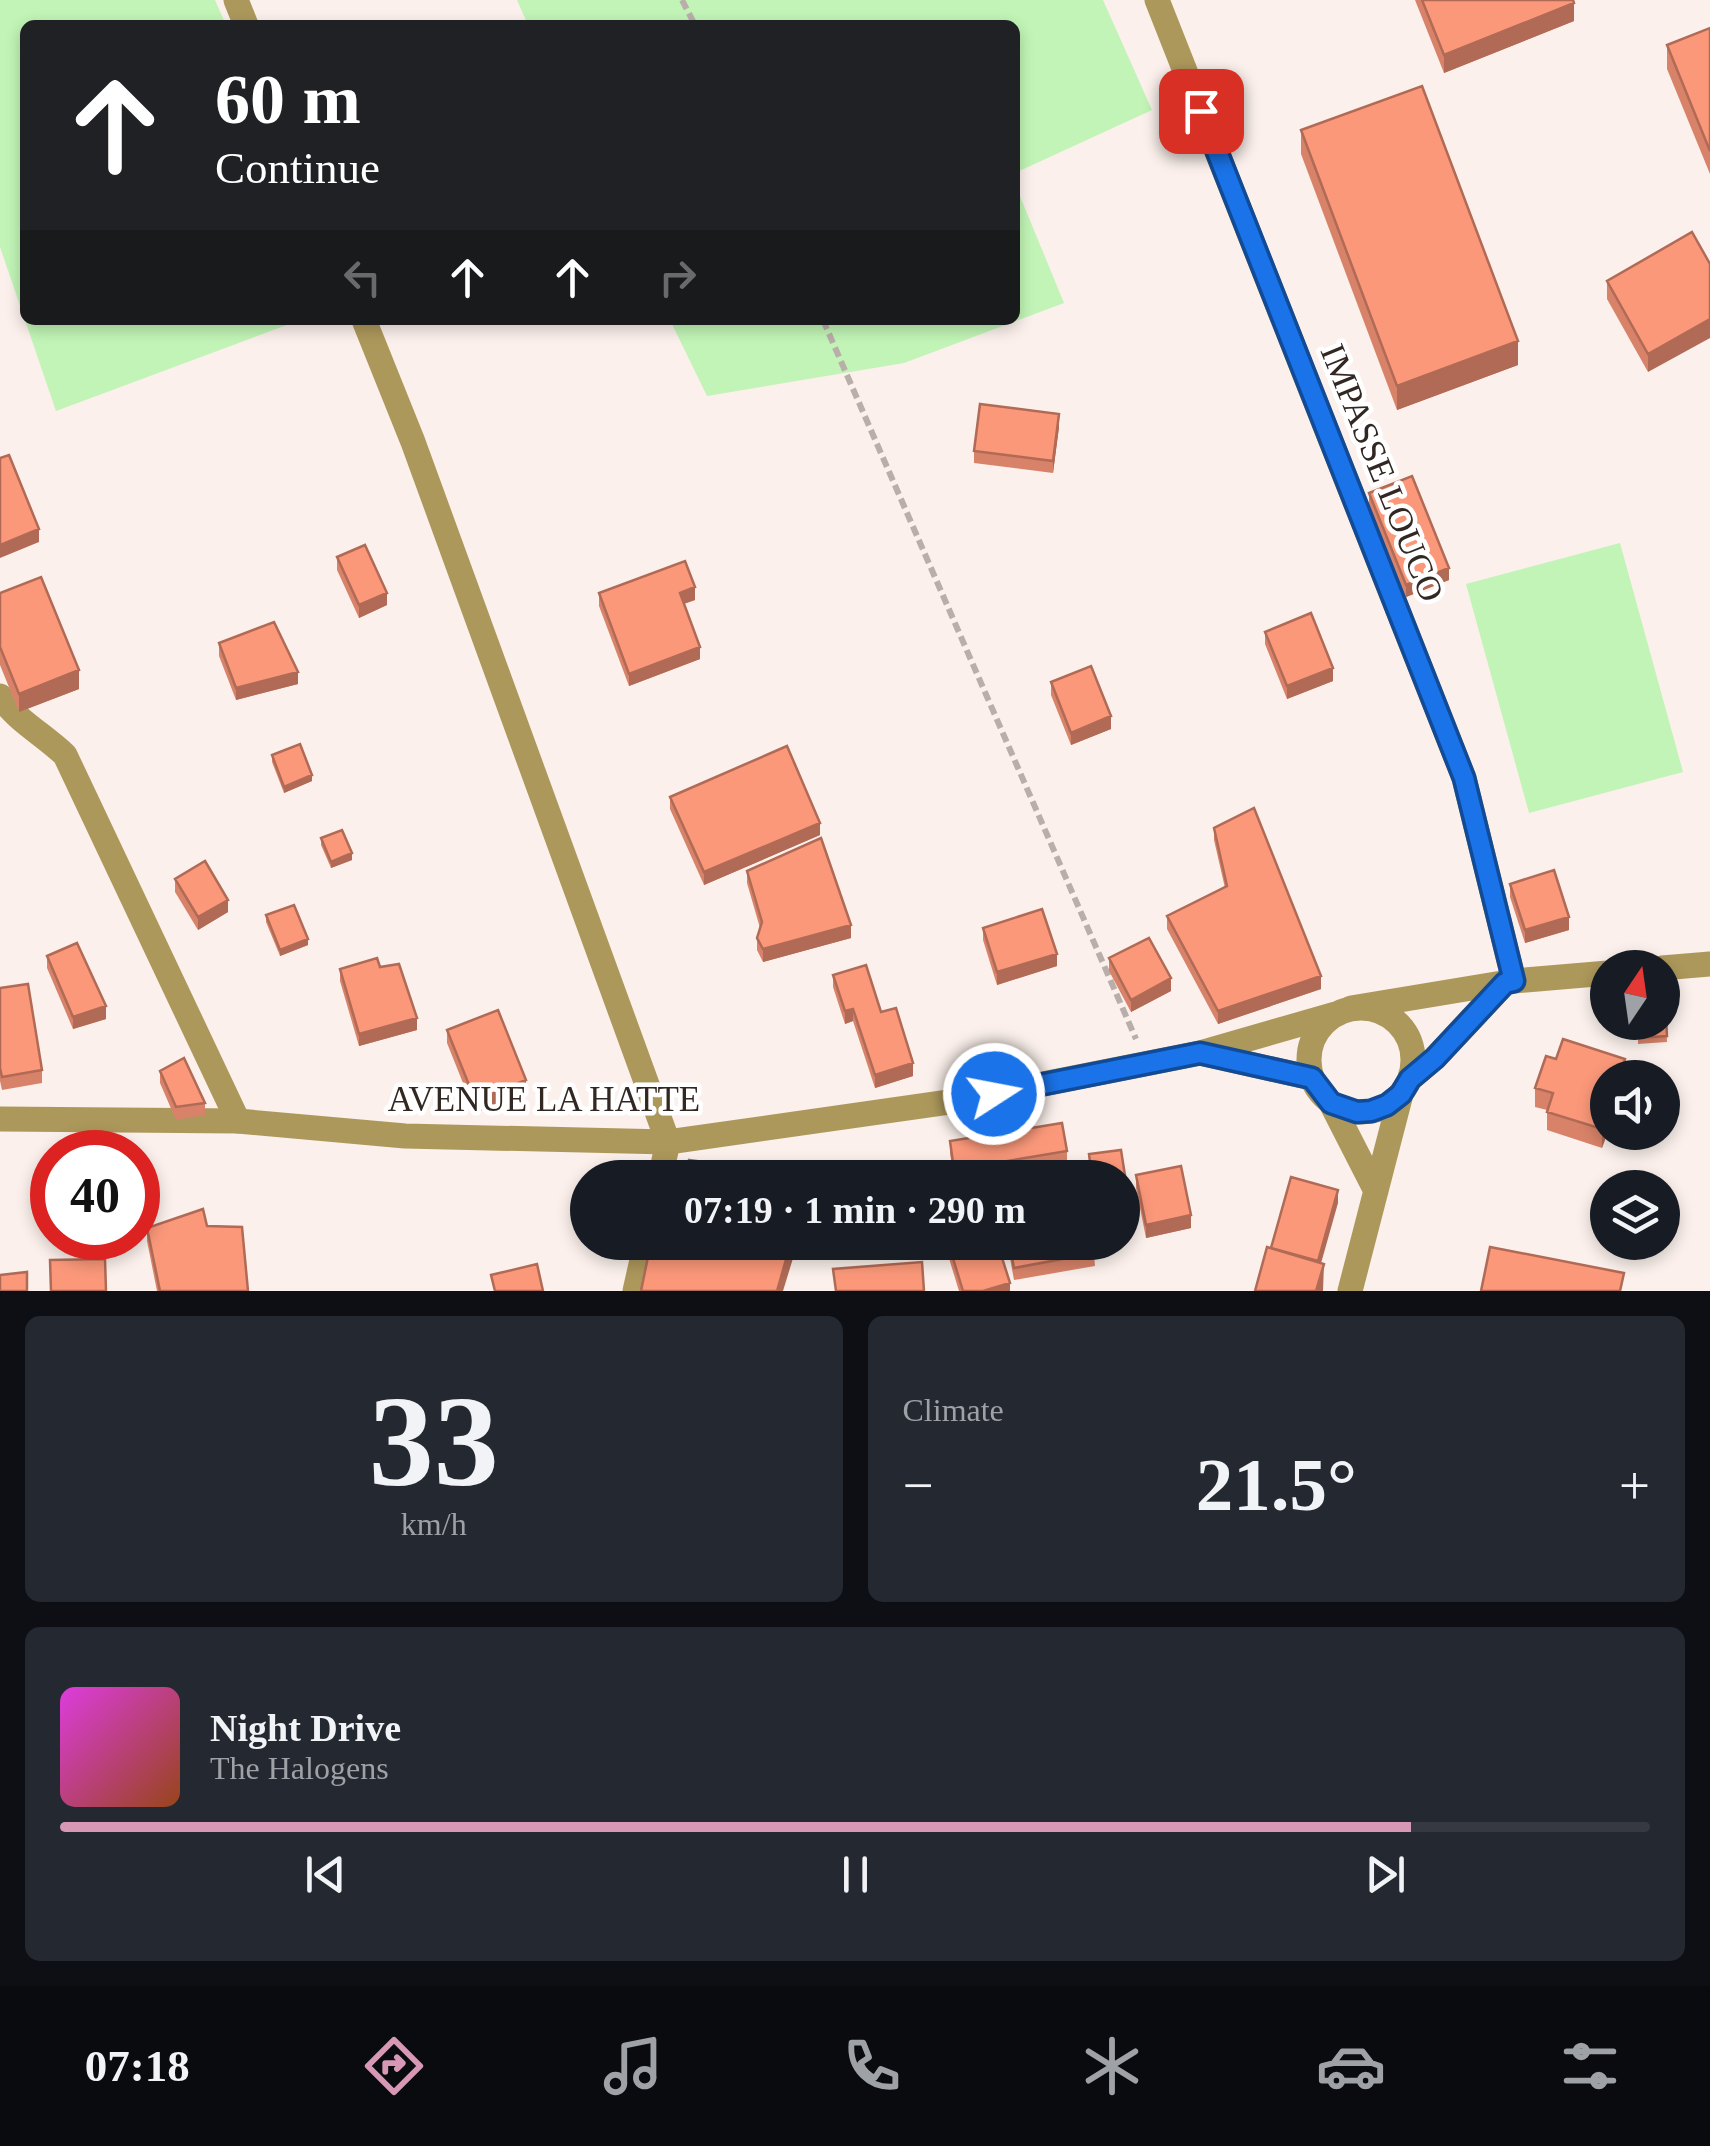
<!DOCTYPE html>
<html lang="en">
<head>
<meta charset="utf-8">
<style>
  :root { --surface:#171b24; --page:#242831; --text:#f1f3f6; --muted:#9ea1a6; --line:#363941; --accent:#d698b5 }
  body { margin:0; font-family:"Times New Roman",serif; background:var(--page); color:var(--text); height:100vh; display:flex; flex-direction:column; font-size:38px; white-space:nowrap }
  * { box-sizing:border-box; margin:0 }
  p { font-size:32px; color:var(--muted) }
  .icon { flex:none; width:55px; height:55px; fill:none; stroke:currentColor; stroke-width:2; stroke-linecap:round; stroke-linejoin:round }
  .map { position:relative; height:1291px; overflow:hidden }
  .panel { display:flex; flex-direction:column; gap:25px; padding:25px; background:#0d0f14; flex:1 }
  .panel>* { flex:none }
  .guide { position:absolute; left:20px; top:20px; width:1000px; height:305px; border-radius:15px; box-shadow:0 5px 15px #0003; background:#202124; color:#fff; overflow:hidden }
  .needle { width:65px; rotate:13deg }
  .fabs { position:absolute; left:1590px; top:950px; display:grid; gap:20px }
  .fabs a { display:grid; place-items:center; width:90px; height:90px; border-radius:50%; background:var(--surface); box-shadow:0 5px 15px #0003; font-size:50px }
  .speed { position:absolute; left:30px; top:1130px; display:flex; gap:20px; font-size:50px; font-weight:700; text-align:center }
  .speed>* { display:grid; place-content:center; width:130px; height:130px; border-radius:50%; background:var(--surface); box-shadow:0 5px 15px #0003; line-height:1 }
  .speed .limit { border:15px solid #d22; background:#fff; color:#111 }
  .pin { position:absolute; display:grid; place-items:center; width:85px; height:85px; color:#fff; margin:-42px; border-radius:20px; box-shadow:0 5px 15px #0006 }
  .me { position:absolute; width:110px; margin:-55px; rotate:79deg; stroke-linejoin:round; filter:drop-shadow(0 0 8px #0008) }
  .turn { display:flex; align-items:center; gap:35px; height:210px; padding:0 30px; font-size:45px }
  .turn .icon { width:130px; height:130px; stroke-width:2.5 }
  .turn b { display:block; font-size:70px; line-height:85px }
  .lanes { display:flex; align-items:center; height:95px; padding:0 30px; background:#0003; justify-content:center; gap:50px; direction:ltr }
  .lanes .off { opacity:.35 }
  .big { font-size:75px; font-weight:800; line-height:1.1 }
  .panel .card { flex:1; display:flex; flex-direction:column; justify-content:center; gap:15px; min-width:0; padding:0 35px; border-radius:15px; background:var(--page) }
  .panel .dial { align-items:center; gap:0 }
  .dial b { font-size:130px; line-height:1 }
  .song { display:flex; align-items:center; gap:30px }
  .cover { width:120px; height:120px; border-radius:15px; background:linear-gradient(135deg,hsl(300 70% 55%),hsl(20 70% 35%)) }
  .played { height:10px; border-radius:5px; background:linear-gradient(90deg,var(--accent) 85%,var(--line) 85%) }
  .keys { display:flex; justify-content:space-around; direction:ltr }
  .heat { display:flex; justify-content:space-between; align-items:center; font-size:55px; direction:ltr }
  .panel .tiles { flex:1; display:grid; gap:25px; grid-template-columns:1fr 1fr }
  .card:last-child { grid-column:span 2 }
  .trip { position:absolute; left:570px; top:1160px; width:570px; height:100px; border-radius:50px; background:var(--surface); box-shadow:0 5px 15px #0003; font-weight:800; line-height:100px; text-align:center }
  .tabs { display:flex; height:160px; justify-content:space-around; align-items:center; background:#090b0e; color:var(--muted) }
  .tabs .icon { width:70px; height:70px }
  .tabs .current { color:var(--accent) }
  .tabs b { font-size:45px; color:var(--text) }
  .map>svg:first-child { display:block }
  .green { fill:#c1f4b6 }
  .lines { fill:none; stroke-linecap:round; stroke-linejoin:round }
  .path { stroke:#b9aea9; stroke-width:6; stroke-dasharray:10 5; stroke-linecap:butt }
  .minor { stroke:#ad985b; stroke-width:25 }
  .tertiary { stroke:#ad985b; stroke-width:25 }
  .wall { fill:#d88369 }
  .shaded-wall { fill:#b06a55 }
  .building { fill:#fb987a; stroke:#b06a55; stroke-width:2.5 }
  .route-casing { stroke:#114b97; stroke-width:25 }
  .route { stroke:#1a73e8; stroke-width:18 }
  .labels { text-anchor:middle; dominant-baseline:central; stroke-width:9; stroke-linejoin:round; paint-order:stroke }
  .street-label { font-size:35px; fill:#322823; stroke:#fff }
</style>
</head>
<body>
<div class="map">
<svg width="1710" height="1291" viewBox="0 0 1710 1291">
  <rect width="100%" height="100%" fill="#fbf0eb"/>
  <!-- green -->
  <path class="green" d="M0,0H215L226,25H25V320H300L56,411L0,247Z
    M517,0H1103L1152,110L1015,173V25H528Z
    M1015,184L1064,303L904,363L707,396L670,320H1015Z
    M1620,543L1683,772L1529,813L1466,584Z"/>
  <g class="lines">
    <!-- path -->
    <path class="path" d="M682,0L695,25
      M823,320L1136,1039"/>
    <!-- minor -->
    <path class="minor" d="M236,0L246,25
      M1157,0L1464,778L1514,981
      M364,320L413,442L668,1142L660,1178
      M0,696C17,721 43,734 65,755L238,1121
      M1662,968L1710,964
      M1351,1008L1514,981L1608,973
      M1410,1079L1435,1058L1505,983
      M635,1291L646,1242"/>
    <!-- tertiary -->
    <path class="tertiary" d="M1309 1060a52 52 0 1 1 104 0a52 52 0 1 1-104 0Z
      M1200,1053L1312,1078
      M1331,1103L1376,1191
      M0,1119L238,1121L405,1136L668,1142L956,1101L1200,1053L1339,1013
      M1350,1291L1401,1094"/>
  </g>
  <!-- wall -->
  <path class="wall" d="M1415,0H1573L1574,21L1444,73Z
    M1710,28V174L1667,69V45Z
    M1301,130L1518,365L1397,410L1301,154Z
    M1692,232L1648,372L1607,299V281Z
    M1059,427L1053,473L974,463V451Z
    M1369,493L1449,580L1406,597L1369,505Z
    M337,557L387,605L359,618L337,570Z
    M0,593L79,689L19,712L0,665Z
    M599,593L695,600L684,604L700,659L629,686L599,606Z
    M1265,632L1333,681L1287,699L1265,644Z
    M219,643L298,684L236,700L219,656Z
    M1051,682L1111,729L1071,745L1051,695Z
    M272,755L312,781L284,793L272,762Z
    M670,797L820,835L704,885L670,809Z
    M1214,828L1321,989L1218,1024L1167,929V916L1225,888L1214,840Z
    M321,838L352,860L331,868L321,845Z
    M747,871L851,938L763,962L757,950V938L760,928L747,883Z
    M175,879L228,912L198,930L175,892Z
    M1510,884L1569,930L1525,943L1510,897Z
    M266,915L308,945L280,956L266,922Z
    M983,928L1057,966L997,985L983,940Z
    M47,956L106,1019L73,1029L47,968Z
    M1109,958L1171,991L1131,1012L1109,971Z
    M380,967L417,1030L359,1046L340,981V969Z
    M833,975L881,1012L913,1076L875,1088L853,1021L845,1024L833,987Z
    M0,988L42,1070V1083L2,1090L0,1081Z
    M1666,1018L1667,1042L1638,1044V1022Z
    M447,1030L526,1093L475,1113L447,1043Z
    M160,1071L205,1103V1115L176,1120L160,1083Z
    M1625,1078L1602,1148L1547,1130V1110L1535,1107V1088Z
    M950,1141L1067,1151V1164L985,1178H954L950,1153Z
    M1121,1150L1131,1214V1226L1122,1228V1178H1090L1089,1167V1154Z
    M1136,1175L1191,1228L1146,1238L1136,1188Z
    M207,1226L248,1291H157L147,1241V1228Z
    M944,1242H997L1010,1291H959Z
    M1007,1242H1093L1095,1266L1014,1280Z"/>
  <!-- shaded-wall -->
  <path class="shaded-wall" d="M1574,3V21L1444,73V55Z
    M1710,319V338L1648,372V354Z
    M1518,341V365L1397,410V386Z
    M1059,414V427L1053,473V461Z
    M39,529V542L0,558V545Z
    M1449,568V580L1406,597V585Z
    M695,587V600L680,605V593Z
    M387,593V605L359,618V605Z
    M700,647V659L629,686V674Z
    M1333,668V681L1287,699V686Z
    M79,670V689L19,712V694Z
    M298,672V684L236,700V688Z
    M1111,716V729L1071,745V733Z
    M312,775V781L284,793V787Z
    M820,823V835L704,885V872Z
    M352,853V860L331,868V862Z
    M228,900V912L198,930V917Z
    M1569,917V930L1525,943V930Z
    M851,925V938L763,962V949Z
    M308,939V945L280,956V950Z
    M1057,954V966L997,985V972Z
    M1321,976V989L1218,1024V1011Z
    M1171,978V991L1131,1012V1000Z
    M106,1006V1019L73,1029V1017Z
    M853,1009V1021L845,1024V1011Z
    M417,1018V1030L359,1046V1034Z
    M1625,1059V1078H1619Z
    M913,1063V1076L875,1088V1075Z
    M526,1080V1093L475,1113V1100Z
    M1608,1114V1132L1602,1148V1129Z
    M1338,1190V1203L1318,1274V1261Z
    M1191,1215V1228L1146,1238V1225Z
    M791,1242H798L783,1291H777Z
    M1324,1264L1323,1291H1316Z
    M1010,1283V1291H983Z"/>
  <!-- building -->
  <path class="building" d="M1422,0H1573L1574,3L1444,55Z
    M1710,28V151L1667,45Z
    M1422,86L1518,341L1397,386L1301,130Z
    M1692,232L1710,264V319L1648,354L1607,281Z
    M980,404L1059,414L1053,461L974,451Z
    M9,455L39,529L0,545V458Z
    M1412,476L1449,568L1406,585L1369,493Z
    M365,545L387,593L359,605L337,557Z
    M685,561L695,587L680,593L700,647L629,674L599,593Z
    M41,577L79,670L19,694L0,647V593Z
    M1311,613L1333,668L1287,686L1265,632Z
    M274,622L298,672L236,688L219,643Z
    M1091,666L1111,716L1071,733L1051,682Z
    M300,744L312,775L284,787L272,755Z
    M787,746L820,823L704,872L670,797Z
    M1254,808L1321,976L1218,1011L1167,916L1227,886L1214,828Z
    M342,830L352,853L331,862L321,838Z
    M821,838L851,925L763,949L757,938L762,922L747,871Z
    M205,861L228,900L198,917L175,879Z
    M1554,870L1569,917L1525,930L1510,884Z
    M294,905L308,939L280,950L266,915Z
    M1042,909L1057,954L997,972L983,928Z
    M1149,938L1171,978L1131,1000L1109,958Z
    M77,943L106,1006L73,1017L47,956Z
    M377,958L380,967L399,964L417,1018L359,1034L340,969Z
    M866,965L881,1012L896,1008L913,1063L875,1075L853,1009L845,1011L833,975Z
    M28,984L42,1070L2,1077L0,1068V988Z
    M498,1010L526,1080L475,1100L447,1030Z
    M1662,1018H1666L1667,1036L1638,1038V1022H1662Z
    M1563,1039L1625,1059L1619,1078H1608V1114L1602,1129L1547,1112L1553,1093L1535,1088L1546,1056L1556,1059Z
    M184,1058L205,1103L176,1107L160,1071Z
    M1062,1123L1067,1151L954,1170L950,1141Z
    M1121,1150L1131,1214L1122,1215V1178H1092L1089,1154Z
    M689,1160L810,1176V1178H666L667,1169L686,1173Z
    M1181,1166L1191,1215L1146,1225L1136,1175Z
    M1291,1177L1338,1190L1318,1261L1271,1248Z
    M203,1209L207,1226L242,1227L248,1291H160L147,1228Z
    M651,1242H791L777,1291H641Z
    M948,1242H997L1010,1283L983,1291H963Z
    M1009,1242H1093L1095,1253L1014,1268Z
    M1267,1247L1324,1264L1316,1291H1255Z
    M1490,1247L1624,1273L1620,1291H1481Z
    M105,1259L106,1291H51L50,1260Z
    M922,1262L924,1291H836L833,1269Z
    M537,1264L543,1291H495L491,1275Z
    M27,1272V1291H0V1275Z"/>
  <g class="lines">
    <defs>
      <path id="route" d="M994,1094L1200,1053L1312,1078L1331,1103L1357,1112L1371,1111L1387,1105L1401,1094L1410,1079L1435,1058L1505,983L1514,981L1464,778L1201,111"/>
    </defs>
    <!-- route casing -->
    <use href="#route" class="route-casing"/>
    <!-- route -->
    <use href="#route" class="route"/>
  </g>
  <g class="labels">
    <!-- street labels -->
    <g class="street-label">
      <text transform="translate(1382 473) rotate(68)">IMPASSE LOUCO</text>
      <text x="544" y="1099">AVENUE LA HATTE</text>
    </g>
  </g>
</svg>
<div class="fabs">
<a><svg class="needle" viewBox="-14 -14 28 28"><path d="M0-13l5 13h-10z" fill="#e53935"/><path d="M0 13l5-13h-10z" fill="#9ea1a6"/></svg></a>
<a><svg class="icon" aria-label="sound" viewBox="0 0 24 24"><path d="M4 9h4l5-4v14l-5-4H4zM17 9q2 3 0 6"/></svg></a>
<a><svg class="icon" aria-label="layers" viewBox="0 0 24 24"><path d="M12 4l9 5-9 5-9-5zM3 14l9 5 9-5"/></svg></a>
</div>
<div class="speed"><div class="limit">40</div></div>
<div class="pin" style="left:1201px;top:111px;background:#d93025"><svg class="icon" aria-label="arrive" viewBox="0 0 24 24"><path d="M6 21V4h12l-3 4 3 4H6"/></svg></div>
<svg class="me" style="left:994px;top:1094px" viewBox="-20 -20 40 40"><circle r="17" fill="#1a73e8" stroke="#fff" stroke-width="3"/><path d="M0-11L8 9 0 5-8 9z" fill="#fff"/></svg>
<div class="trip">07:19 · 1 min · 290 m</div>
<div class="guide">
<div class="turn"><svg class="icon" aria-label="ahead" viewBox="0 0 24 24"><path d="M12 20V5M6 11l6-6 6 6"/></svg><div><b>60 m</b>Continue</div></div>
<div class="lanes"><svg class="icon off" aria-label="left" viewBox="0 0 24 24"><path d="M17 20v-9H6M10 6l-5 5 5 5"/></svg><svg class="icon" aria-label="ahead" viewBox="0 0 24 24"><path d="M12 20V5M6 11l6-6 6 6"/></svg><svg class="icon" aria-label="ahead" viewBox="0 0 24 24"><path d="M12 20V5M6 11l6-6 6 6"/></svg><svg class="icon off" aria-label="right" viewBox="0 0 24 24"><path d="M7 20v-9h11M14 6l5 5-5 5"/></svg></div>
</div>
</div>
<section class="panel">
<div class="tiles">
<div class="card dial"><b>33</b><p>km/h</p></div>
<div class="card"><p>Climate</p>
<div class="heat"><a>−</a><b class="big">21.5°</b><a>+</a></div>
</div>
<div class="card">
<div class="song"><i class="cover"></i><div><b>Night Drive</b><p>The Halogens</p></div></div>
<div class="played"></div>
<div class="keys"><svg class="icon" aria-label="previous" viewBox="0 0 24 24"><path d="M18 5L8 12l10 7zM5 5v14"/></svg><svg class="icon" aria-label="pause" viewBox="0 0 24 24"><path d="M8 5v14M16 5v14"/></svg><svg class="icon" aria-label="next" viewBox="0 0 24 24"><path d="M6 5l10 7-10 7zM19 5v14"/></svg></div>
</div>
</div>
</section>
<nav class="tabs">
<b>07:18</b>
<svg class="icon current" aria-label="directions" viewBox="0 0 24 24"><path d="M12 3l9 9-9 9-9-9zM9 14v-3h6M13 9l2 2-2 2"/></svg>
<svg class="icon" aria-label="music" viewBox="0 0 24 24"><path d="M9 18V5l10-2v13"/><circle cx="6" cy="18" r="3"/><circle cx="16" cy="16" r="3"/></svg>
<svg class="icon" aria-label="phone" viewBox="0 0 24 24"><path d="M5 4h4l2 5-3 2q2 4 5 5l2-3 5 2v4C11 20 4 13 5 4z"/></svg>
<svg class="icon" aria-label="climate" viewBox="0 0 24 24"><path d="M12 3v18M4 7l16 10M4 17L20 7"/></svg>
<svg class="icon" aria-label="car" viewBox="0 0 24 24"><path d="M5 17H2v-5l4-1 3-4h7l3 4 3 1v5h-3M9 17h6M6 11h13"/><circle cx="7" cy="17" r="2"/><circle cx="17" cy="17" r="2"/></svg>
<svg class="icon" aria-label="filters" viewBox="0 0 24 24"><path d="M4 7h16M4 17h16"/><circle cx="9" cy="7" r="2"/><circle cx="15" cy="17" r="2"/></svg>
</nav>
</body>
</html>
